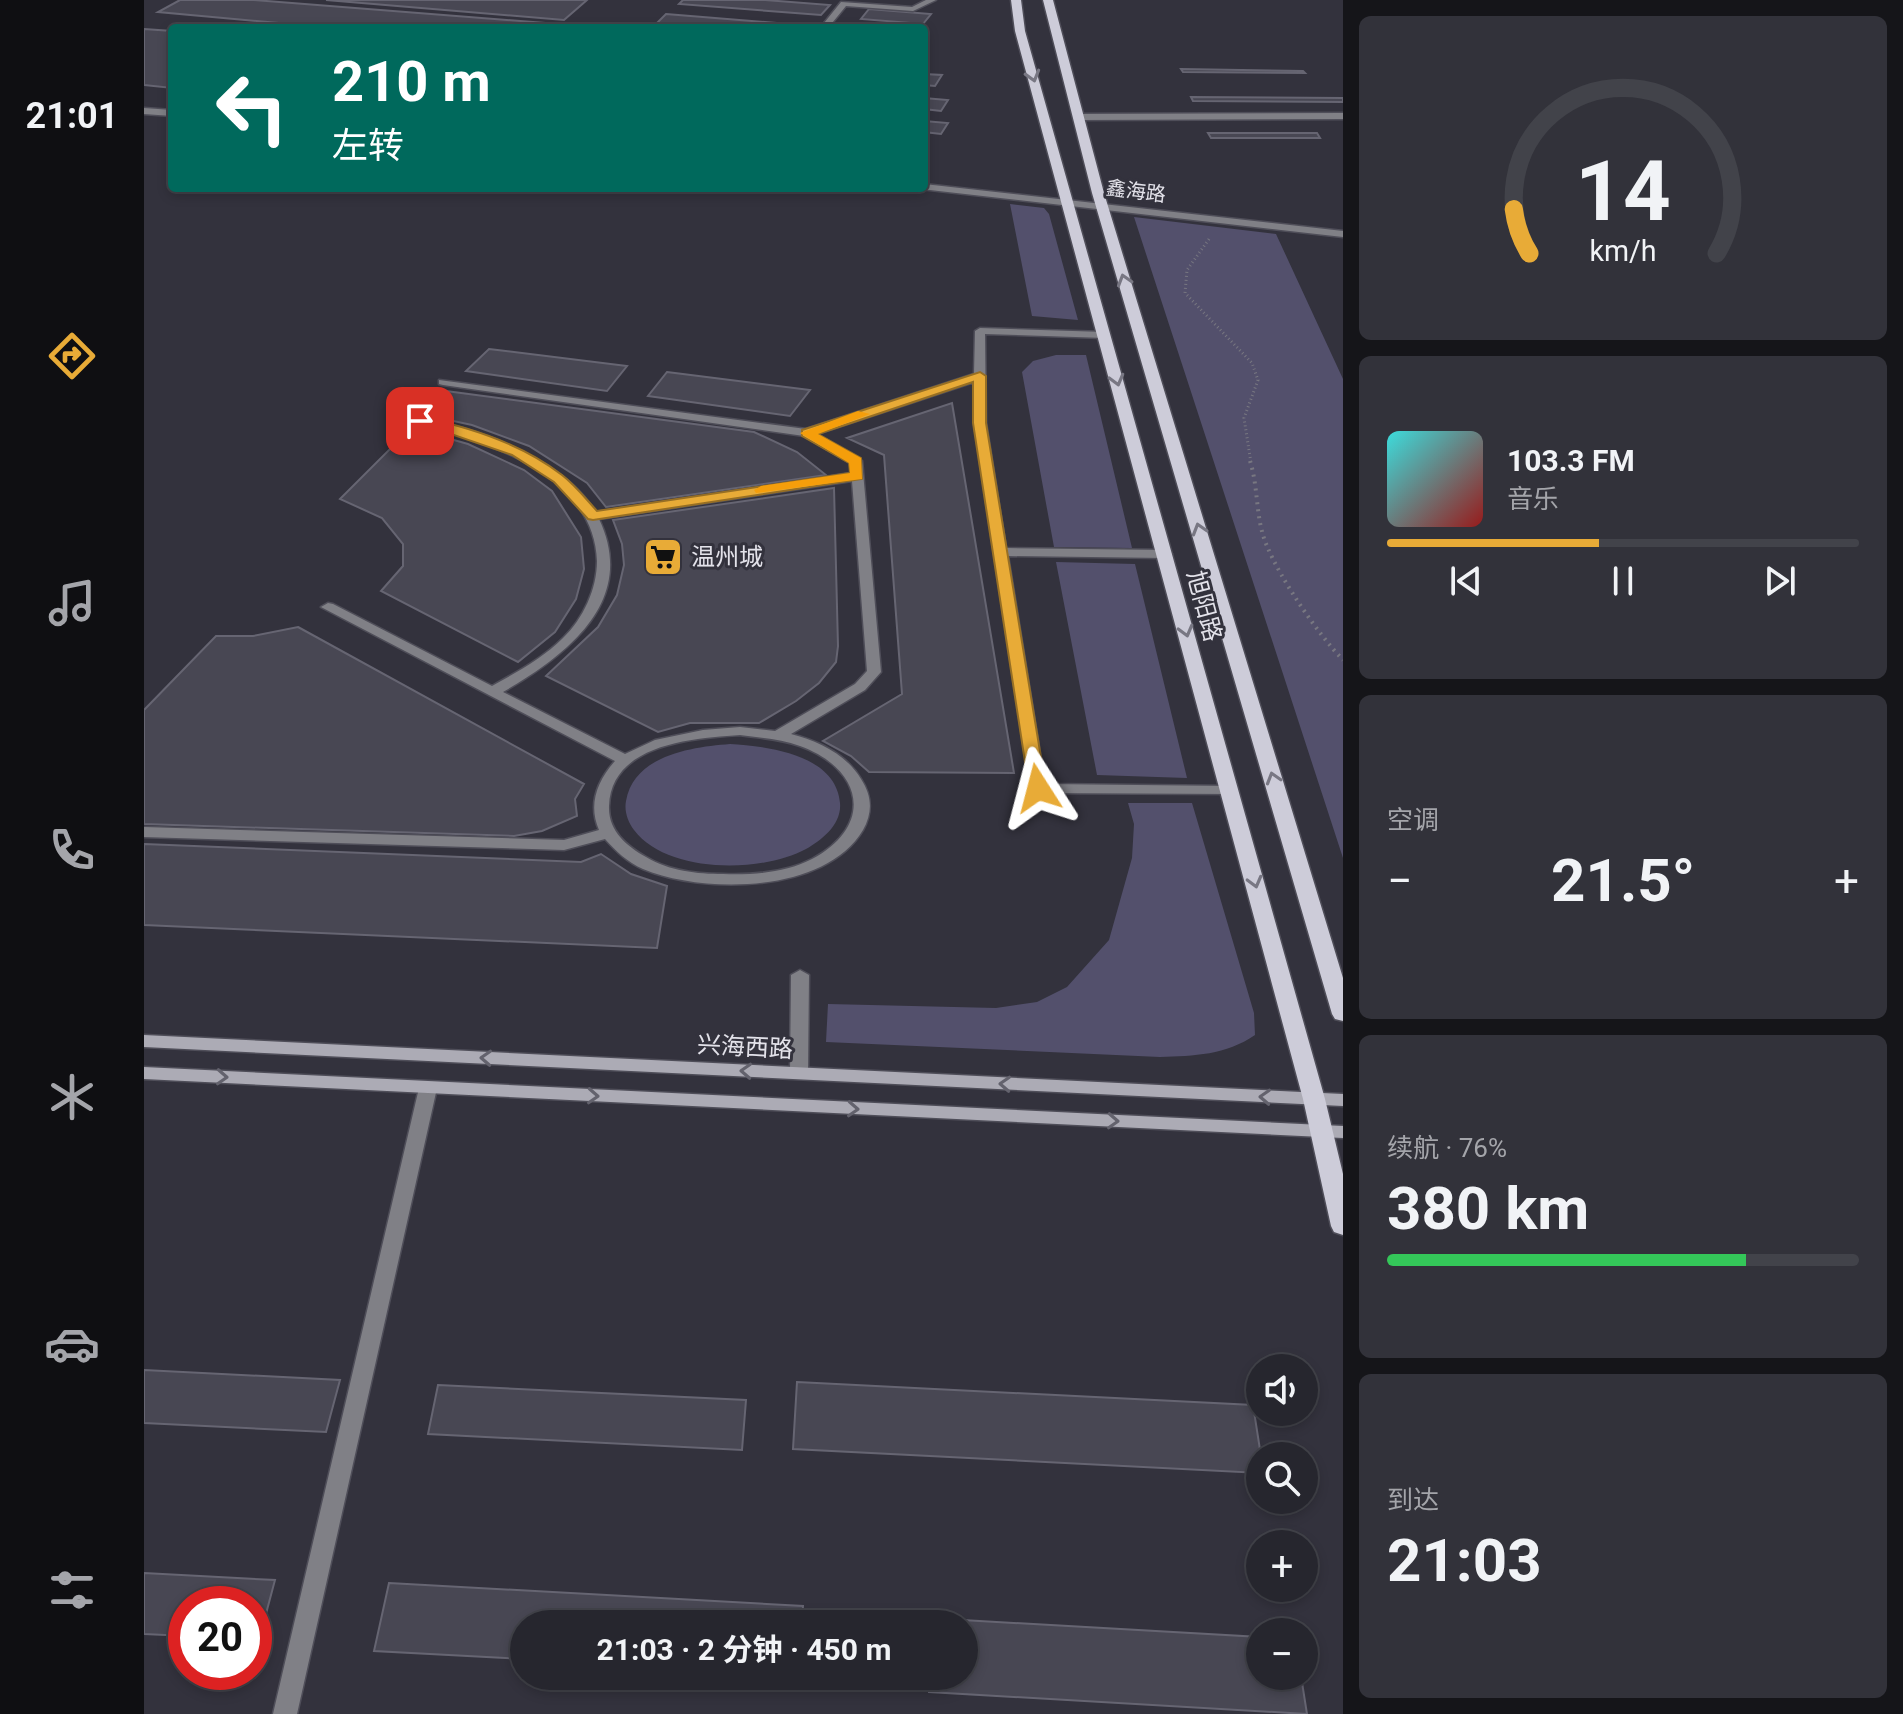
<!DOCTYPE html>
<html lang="zh">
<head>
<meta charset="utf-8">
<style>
  :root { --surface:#26262e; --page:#32323a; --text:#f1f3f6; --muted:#a4a5aa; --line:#42434a; --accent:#e8ab37 }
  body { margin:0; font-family:Roboto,"Noto Sans SC",sans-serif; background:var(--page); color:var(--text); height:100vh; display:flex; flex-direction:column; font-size:30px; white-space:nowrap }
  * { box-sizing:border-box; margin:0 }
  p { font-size:26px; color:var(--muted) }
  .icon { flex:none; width:44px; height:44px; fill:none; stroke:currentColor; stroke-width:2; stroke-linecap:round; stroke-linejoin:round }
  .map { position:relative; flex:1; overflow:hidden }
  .drawer { display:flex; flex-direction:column; gap:16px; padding:16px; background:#151519; width:560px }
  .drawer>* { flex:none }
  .banner { position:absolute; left:24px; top:24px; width:760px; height:168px; border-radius:8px; box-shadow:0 4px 12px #0003,0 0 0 2px var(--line); background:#00695c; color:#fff; overflow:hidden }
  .fabs { position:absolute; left:1102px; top:1354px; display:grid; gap:16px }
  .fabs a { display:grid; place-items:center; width:72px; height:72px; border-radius:50%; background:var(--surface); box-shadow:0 4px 12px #0003,0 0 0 2px var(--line); font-size:40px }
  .speed { position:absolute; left:24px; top:1586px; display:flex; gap:16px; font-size:40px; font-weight:700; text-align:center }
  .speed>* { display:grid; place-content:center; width:104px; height:104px; border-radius:50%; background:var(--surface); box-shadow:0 4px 12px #0003,0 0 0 2px var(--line); line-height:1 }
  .speed .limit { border:12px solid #d22; background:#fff; color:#111 }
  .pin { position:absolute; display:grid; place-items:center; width:68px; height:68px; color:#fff; margin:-34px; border-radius:16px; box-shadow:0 4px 12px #0006 }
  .me { position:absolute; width:88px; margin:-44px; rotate:351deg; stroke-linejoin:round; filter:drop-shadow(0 0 6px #0008) }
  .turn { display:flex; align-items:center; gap:28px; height:168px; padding:0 32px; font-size:36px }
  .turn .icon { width:104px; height:104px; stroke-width:2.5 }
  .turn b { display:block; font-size:56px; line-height:68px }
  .big { font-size:60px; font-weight:700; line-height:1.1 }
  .drawer .tile { flex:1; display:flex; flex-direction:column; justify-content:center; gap:12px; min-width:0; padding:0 28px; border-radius:12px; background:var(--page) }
  .drawer .dial { align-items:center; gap:0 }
  .dial svg { height:208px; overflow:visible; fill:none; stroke:var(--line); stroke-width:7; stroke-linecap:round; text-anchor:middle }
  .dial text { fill:var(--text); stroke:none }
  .song { display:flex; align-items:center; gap:24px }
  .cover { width:96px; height:96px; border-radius:12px; background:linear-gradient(135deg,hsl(180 70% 55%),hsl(0 70% 35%)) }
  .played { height:8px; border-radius:4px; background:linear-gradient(90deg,var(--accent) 45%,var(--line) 45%) }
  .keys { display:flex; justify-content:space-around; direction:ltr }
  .heat { display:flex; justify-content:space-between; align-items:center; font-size:44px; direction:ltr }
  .charge { height:12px; border-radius:6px; background:linear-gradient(90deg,#34c759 76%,var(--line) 0) }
  .trip { position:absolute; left:366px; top:1610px; width:468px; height:80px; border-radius:40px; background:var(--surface); box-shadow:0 4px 12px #0003,0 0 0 2px var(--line); font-weight:700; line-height:80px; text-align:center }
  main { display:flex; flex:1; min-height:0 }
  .tab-bar { display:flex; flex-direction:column; width:144px; justify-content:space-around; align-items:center; background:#0f0f12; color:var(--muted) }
  .tab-bar .icon { width:56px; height:56px }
  .tab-bar .active { color:var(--accent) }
  .tab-bar b { font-size:36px; color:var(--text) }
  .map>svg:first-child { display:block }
  .green { fill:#53506c }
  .building { fill:#484753; stroke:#666572; stroke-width:2 }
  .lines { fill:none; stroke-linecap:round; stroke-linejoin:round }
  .service-casing { stroke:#4f4e59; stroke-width:3 }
  .tertiary-casing { stroke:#4f4e59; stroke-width:3 }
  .secondary-casing { stroke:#4f4e59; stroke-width:3 }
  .primary-casing { stroke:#4f4e59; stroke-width:3 }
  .path-far1 { stroke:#787781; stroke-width:3; stroke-dasharray:1 3; stroke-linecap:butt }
  .path { stroke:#787781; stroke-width:4; stroke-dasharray:2 5; stroke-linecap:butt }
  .service { fill:#808086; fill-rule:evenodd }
  .tertiary { fill:#808086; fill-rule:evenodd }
  .secondary { fill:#acabb5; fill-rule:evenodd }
  .primary { fill:#cdccd9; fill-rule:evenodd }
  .oneway { stroke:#787783 }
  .oneway2 { stroke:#63626d }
  .route { fill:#e8ab37; stroke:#976f24; stroke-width:2 }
  .slow { fill:#f59e0b }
  .labels { text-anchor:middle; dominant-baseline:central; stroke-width:6; stroke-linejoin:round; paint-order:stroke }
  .far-street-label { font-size:20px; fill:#e3e2ea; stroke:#33323d }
  .poi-label { font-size:24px; fill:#e3e2ea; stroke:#33323d; text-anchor:start }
  .street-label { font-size:24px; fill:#e3e2ea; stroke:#33323d }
</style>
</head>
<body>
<main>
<nav class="tab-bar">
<b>21:01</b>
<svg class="icon active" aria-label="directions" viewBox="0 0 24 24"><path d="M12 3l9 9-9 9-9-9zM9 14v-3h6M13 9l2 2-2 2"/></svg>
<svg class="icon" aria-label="music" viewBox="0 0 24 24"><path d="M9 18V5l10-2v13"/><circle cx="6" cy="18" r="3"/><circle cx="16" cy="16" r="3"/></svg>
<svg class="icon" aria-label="phone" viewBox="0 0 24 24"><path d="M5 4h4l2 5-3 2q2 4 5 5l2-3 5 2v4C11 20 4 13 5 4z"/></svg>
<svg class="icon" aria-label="climate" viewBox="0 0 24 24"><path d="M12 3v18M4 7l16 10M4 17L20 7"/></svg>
<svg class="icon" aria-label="car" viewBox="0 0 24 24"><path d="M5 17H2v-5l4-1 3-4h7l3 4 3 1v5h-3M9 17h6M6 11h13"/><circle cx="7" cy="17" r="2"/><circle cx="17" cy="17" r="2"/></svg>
<svg class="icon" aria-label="filters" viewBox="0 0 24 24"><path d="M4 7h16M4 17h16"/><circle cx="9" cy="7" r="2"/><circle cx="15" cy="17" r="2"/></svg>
</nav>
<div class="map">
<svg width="1199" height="1714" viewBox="0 0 1199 1714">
  <rect width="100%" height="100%" fill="#33323d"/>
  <!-- green -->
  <path class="green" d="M866,204L900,208L905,214L934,320L888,316Z
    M990,217L1132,234L1199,379V858Z
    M912,355H942L988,548L910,547L878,372L889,361Z
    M912,562L991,564L1043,778L953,775Z
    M586,744C622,746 692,754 696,803C698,824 678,840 662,849C618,873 523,874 490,830C484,822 480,811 482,801C490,755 548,747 586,744Z
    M984,803H1048L1110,1013L1111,1035C1082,1055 1050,1056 1016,1057L682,1042L684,1004L852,1008L893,1002L923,987L965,940L988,858L990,824Z"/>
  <!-- building -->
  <path class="building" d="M36,0H110L452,27L190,28L14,12Z
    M182,0H443L420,20Z
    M539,0H621L686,5L677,15L535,4Z
    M725,9L787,14L779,24L717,19Z
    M522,14L669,26L567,28L512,24Z
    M0,29L28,31V88L0,85Z
    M1037,69L1159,71L1161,73L1039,72Z
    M780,74L798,75L791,86L780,85Z
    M1047,97L1199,98V102L1049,101Z
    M780,98L804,100L797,111L780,109Z
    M780,121L804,123L797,134L780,132Z
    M1064,133H1173L1176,138H1067Z
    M345,349L483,366L463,391L322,371Z
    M523,372L666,390L646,416L504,396Z
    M302,391L610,432L653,452L682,475L462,507L443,483L385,446L328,425L281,415Z
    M808,403L870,773L725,772L707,756L679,741L758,694L740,455L703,438Z
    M267,428L324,444L380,470L408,491L437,537L440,569L432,599L411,632L374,662L237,591L259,566V544L238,518L196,499Z
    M690,488L694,646L692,662L675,683L652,701L615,723H546L514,732L402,676L454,627L473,595L480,565L478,544L469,520Z
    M154,627L440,784L431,799L433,816L398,831L370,836L0,824V710L72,636H109Z
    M0,844L437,862L457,854L487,874L523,886L513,948L0,925Z
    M0,1370L196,1380L182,1432L0,1423Z
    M653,1382L1109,1405L1117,1456L1116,1473L649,1449Z
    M294,1385L602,1400L598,1450L284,1434Z
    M0,1573L131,1580L115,1640H110V1604H42V1636L0,1634Z
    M245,1583L659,1606L658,1624H380V1659L230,1651Z
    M784,1618L1116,1637V1676H1157L1163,1714L785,1692L784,1676H820V1624H784Z"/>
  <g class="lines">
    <defs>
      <path id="service" d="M782,0H792L769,11L702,6L684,28H676L697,2L768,7Z
        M1199,113V119L934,120L930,117L934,114Z
        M836,328L961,332L966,335L961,338L841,334L842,423L862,548L1021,550L1028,554L1021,558L864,556L901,784L1086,786L1094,791L1091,794L894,793L886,788L830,423V382L673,434L718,461L737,672L721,690L647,734C674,741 702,754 717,779C728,796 729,812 719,830C681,894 559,894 499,869C483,862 472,851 461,839L420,850L0,837V827L420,840L455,830C444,805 453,781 471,761L177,607L184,603L189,604L348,686C373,672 399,658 419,638C439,619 453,589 453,561C450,474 343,441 272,423V419C282,418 292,421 303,424C352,436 425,466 451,512L707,473L706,463L660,436L299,385L295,384V380L662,429L830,374L831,331ZM708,481L723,671L711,684L631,731L596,727L559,730L511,740L481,754L359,692C423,655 494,601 455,519ZM596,735C616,738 637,739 656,746C719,769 731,825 668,859C641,873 608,875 579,874C553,874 525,871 502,857C483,846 464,831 465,806C467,744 549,738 596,735Z
        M656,970L665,975L664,1074L661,1078H649L646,1074L647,975Z
        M284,1082L290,1084L293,1088L153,1714H129L275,1088L278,1084Z"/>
      <path id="tertiary" d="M0,108L28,110V116L0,114Z
        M780,184L1199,231V237L777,189L780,188Z"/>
      <path id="secondary" d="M0,1035L1199,1094V1106L0,1047Z
        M0,1067L1199,1126V1138L0,1079Z"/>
      <path id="primary" d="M867,0H877L881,31L1181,1099L1199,1174V1235L1190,1232L1187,1226L1159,1099L871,31Z
        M899,0H909L960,193L1199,978V1021L1191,1019L1188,1014L948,193Z"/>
    </defs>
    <!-- service casing -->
    <use href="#service" class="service-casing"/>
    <!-- tertiary casing -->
    <use href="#tertiary" class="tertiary-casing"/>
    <!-- secondary casing -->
    <use href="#secondary" class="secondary-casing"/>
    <!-- primary casing -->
    <use href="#primary" class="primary-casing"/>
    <!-- path-far1 -->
    <path class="path-far1" d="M1065,239L1043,270L1041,293L1108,363L1114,380L1100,418L1107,463"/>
    <!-- path -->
    <path class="path" d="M1106,461C1115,489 1111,519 1123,546C1137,580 1174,634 1199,660"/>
    <!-- service -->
    <use href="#service" class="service"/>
    <!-- tertiary -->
    <use href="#tertiary" class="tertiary"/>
    <!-- secondary -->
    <use href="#secondary" class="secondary"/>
    <!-- primary -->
    <use href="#primary" class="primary"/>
  </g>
  <!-- one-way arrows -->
  <defs><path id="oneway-chevron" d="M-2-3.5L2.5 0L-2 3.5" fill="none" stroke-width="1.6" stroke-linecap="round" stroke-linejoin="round" transform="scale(2)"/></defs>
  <g class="oneway">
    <use href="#oneway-chevron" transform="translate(889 76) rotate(74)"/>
    <use href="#oneway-chevron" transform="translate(980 280) rotate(-107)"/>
    <use href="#oneway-chevron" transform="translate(973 380) rotate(75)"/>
    <use href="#oneway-chevron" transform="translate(1055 529) rotate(-107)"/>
    <use href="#oneway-chevron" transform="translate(1042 631) rotate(75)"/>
    <use href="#oneway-chevron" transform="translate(1129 778) rotate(-107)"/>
    <use href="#oneway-chevron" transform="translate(1111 882) rotate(75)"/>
  </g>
  <g class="oneway2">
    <use href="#oneway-chevron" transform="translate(342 1058) rotate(-177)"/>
    <use href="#oneway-chevron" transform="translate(602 1071) rotate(-177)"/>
    <use href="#oneway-chevron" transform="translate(78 1077) rotate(3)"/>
    <use href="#oneway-chevron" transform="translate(861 1084) rotate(-177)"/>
    <use href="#oneway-chevron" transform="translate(449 1096) rotate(3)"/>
    <use href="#oneway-chevron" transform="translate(1121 1097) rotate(-177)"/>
    <use href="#oneway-chevron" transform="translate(709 1109) rotate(3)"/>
    <use href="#oneway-chevron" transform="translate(969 1121) rotate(3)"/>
  </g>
  <!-- route -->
  <path class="route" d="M836,372L842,376V423L902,788L894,793L885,788L829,423V382L674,434L717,458L718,479L449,520L444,519L410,482L368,455L269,421L276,417C326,427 378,444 418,475C431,485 442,499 453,511L706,473L705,463L658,436V430Z"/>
  <!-- slow -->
  <path class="slow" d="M714,411L726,414L674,434L717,458L718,479L612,493L610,490L617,486L706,473L705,463L656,433Z"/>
  <!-- icons -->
  <defs>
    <symbol id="supermarket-square" viewBox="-11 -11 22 22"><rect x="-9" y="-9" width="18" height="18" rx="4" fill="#e8ab37" stroke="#33323d"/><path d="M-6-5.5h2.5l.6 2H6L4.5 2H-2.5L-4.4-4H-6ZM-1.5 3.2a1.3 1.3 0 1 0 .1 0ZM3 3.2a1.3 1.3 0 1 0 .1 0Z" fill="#111"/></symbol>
  </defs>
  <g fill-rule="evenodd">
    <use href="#supermarket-square" x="497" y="535" width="44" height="44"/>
  </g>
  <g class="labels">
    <!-- far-street labels -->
    <g class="far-street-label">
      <text transform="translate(992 191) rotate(7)">鑫海路</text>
    </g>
    <!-- poi labels -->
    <g class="poi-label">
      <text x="547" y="557">温州城</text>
    </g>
    <!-- street labels -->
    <g class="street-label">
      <text transform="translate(1060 606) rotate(75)">旭阳路</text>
      <text transform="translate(601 1047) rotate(3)">兴海西路</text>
    </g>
  </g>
</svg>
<div class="fabs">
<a><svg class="icon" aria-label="sound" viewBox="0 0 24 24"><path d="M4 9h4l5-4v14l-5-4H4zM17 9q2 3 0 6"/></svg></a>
<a><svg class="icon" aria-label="search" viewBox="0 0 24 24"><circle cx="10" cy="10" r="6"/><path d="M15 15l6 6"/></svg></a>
<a>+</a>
<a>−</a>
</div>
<div class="speed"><div class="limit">20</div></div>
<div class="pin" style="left:276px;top:421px;background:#d93025"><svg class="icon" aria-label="arrive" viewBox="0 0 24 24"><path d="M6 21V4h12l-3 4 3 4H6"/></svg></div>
<svg class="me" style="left:894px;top:788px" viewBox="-20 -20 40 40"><path d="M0-17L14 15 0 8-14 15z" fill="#e8ab37" stroke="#fff" stroke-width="4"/></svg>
<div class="trip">21:03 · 2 分钟 · 450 m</div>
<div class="banner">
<div class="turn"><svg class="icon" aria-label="left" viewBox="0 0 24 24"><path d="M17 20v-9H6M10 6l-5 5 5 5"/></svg><div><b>210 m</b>左转</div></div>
</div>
</div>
<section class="drawer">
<div class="tile dial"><svg viewBox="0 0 100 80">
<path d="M14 69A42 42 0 1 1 86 69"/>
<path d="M14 69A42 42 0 0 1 8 52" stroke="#e8ab37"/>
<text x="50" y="56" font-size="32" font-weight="700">14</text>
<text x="50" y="72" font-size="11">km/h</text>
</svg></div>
<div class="tile">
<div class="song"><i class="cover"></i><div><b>103.3 FM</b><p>音乐</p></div></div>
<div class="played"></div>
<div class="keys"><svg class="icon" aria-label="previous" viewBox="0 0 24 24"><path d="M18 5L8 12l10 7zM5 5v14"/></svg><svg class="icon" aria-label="pause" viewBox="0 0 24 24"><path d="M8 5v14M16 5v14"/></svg><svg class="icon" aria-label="next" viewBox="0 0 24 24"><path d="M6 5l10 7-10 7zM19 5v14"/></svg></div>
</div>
<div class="tile"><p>空调</p>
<div class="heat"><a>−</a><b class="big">21.5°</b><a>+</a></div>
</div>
<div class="tile"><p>续航 · 76%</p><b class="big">380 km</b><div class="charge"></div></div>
<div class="tile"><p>到达</p><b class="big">21:03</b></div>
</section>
</main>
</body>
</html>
